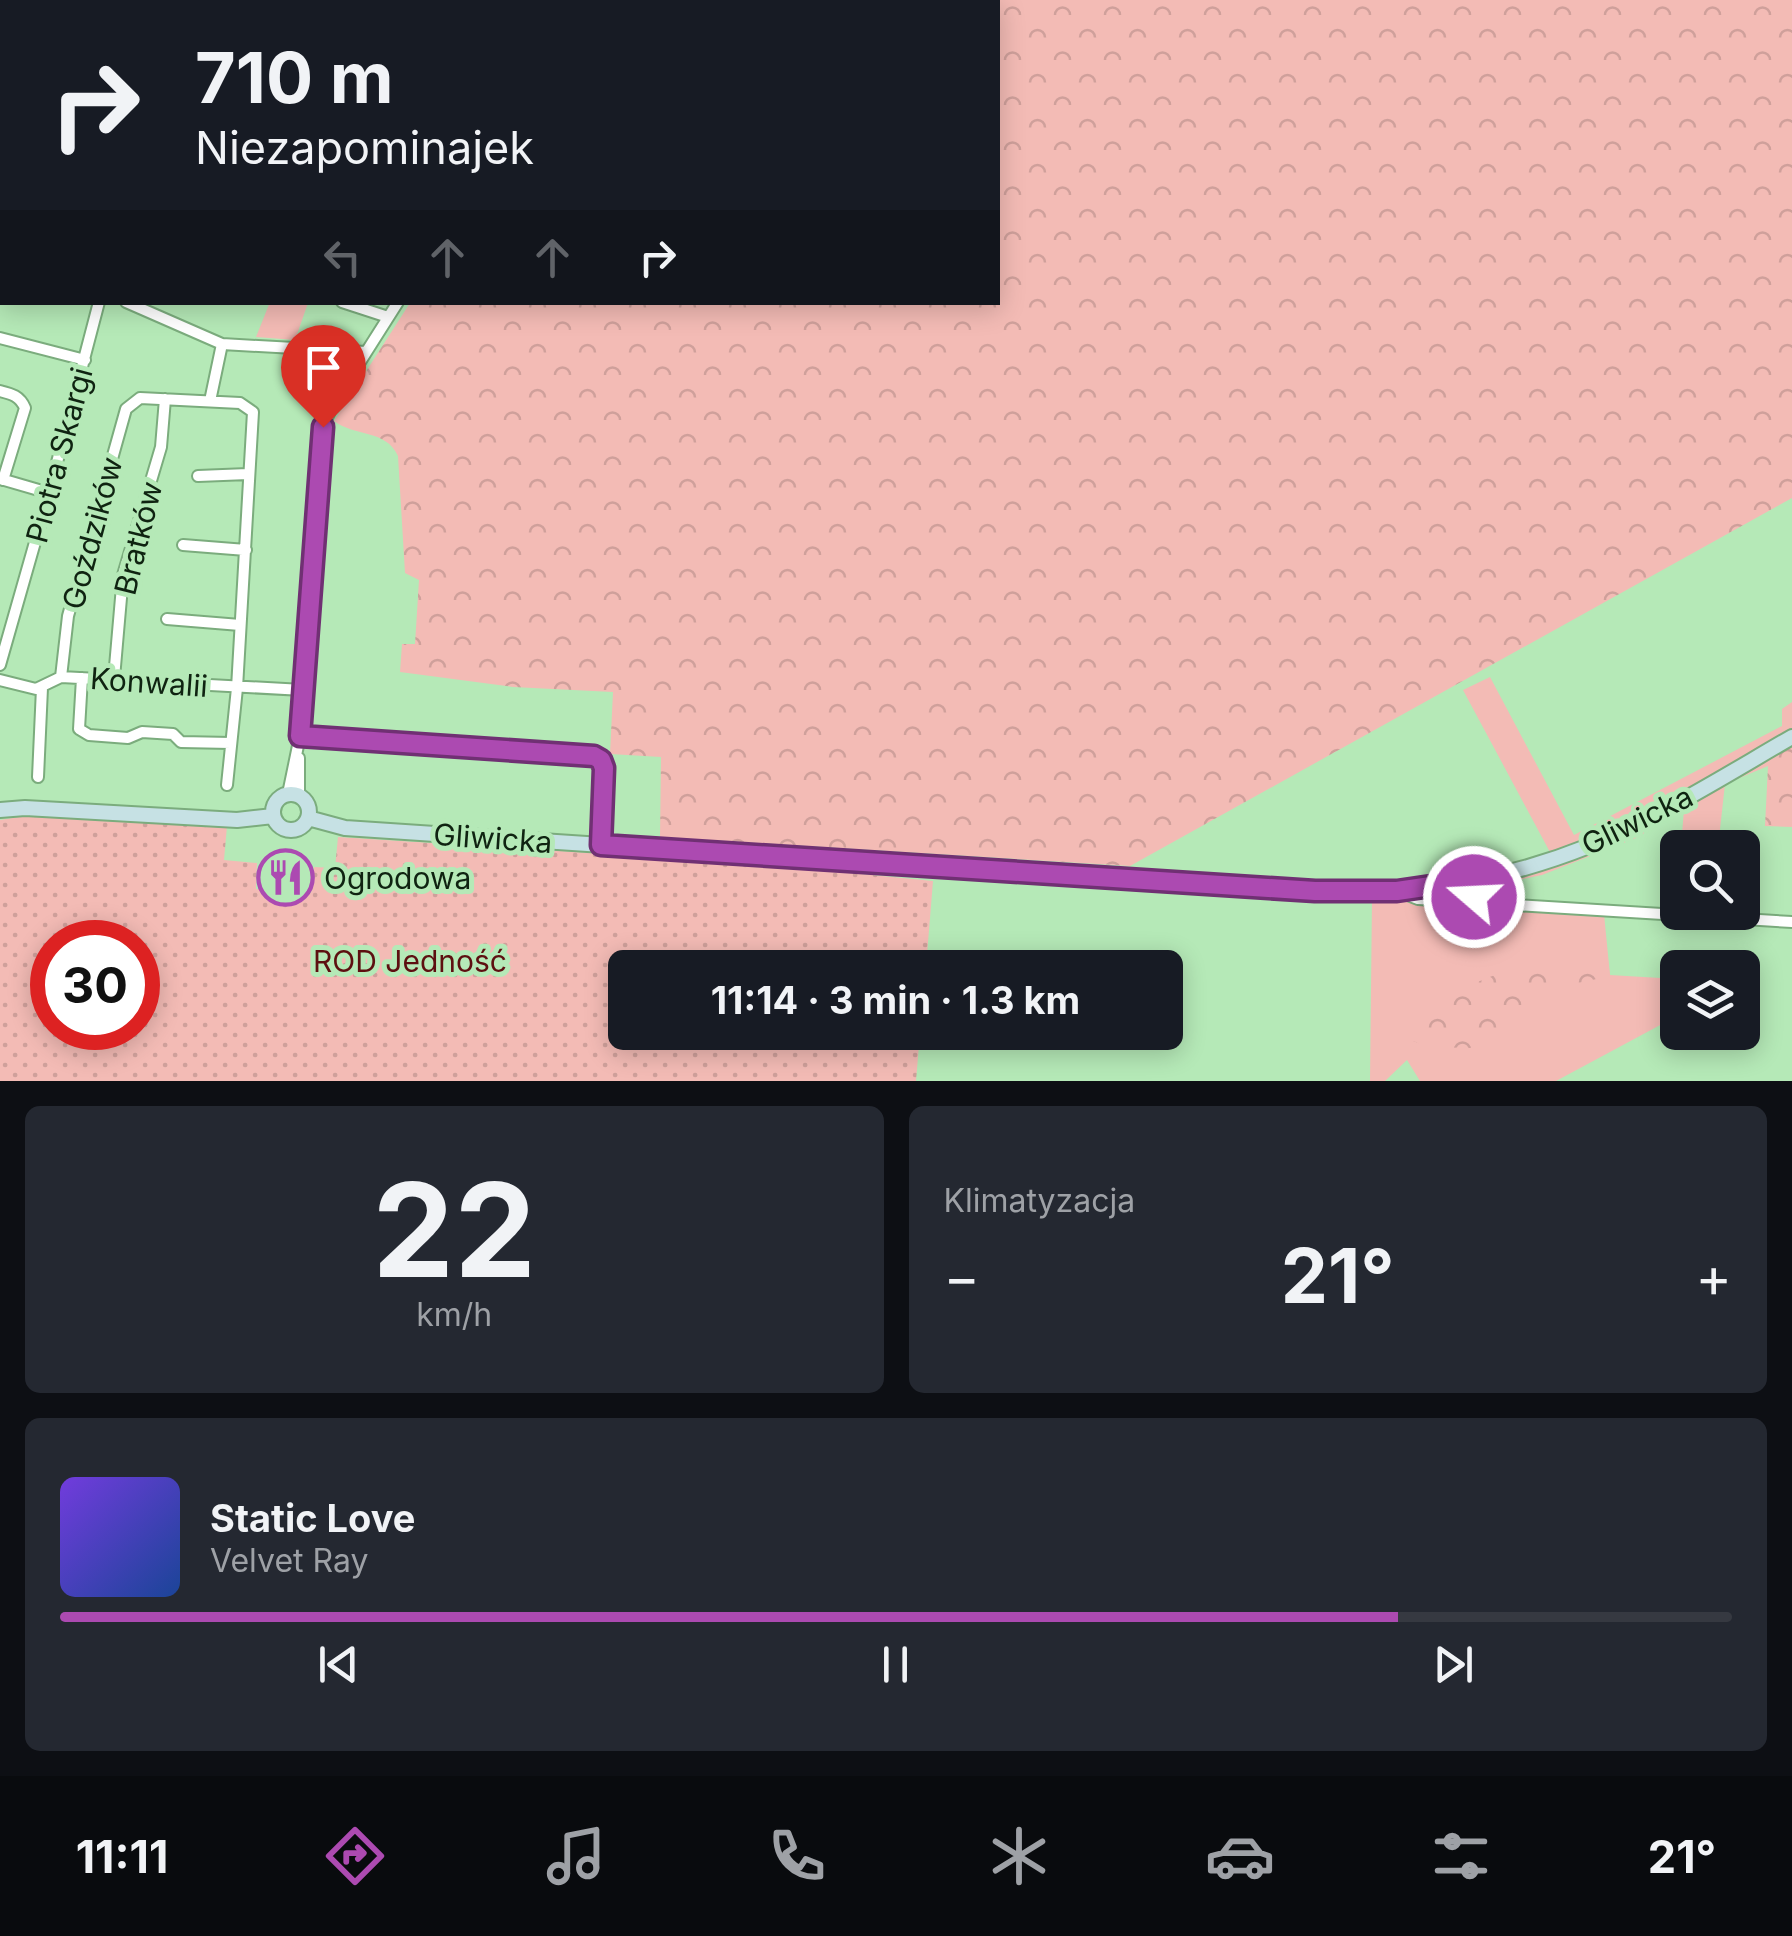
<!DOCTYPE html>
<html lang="pl">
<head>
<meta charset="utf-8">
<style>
  :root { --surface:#171b24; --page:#242831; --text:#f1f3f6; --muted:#9ea1a6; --line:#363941; --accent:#ac4ab1 }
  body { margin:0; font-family:Inter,sans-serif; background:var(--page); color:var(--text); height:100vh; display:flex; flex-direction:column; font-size:38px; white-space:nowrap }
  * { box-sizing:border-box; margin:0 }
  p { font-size:32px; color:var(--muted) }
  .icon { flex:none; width:55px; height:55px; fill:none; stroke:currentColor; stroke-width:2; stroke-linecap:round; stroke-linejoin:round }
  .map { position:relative; height:1081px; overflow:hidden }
  .sheet { display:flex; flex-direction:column; gap:25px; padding:25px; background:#0d0f14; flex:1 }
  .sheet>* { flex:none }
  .top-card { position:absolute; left:0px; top:0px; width:1000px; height:305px; box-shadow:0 5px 25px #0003; background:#171b24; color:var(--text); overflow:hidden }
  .buttons { position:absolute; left:1660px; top:830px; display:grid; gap:20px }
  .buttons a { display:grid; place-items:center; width:100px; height:100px; border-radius:15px; background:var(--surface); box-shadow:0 5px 25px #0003; font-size:50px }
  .speed { position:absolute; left:30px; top:920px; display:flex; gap:20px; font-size:50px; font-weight:700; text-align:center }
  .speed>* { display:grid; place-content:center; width:130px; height:130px; border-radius:50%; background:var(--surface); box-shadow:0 5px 25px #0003; line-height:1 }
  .speed .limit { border:15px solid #d22; background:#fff; color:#111 }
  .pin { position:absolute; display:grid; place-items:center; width:85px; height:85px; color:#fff; margin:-102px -42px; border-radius:50% 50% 50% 0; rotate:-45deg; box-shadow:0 0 10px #0007 }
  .pin .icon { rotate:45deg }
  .me { position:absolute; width:110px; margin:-55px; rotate:289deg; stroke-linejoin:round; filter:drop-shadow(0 0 8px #0008) }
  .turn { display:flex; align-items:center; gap:35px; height:210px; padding:0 30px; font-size:45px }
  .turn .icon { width:130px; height:130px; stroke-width:2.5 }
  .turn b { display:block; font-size:70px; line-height:85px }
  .lanes { display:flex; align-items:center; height:95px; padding:0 30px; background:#0003; justify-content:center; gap:50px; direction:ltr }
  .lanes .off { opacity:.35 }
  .big { font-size:75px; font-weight:700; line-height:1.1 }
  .sheet .card { flex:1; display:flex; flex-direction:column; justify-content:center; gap:15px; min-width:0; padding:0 35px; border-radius:15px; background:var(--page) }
  .sheet .dial { align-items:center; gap:0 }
  .dial b { font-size:130px; line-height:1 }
  .song { display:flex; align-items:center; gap:30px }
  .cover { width:120px; height:120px; border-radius:15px; background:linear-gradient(135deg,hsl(260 70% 55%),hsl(220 70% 35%)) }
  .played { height:10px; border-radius:5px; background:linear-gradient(90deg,var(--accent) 80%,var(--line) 80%) }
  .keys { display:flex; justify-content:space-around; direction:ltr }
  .heat { display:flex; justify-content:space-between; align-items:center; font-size:55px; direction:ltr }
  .sheet .tiles { flex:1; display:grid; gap:25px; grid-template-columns:1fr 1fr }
  .card:last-child { grid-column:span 2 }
  .trip { position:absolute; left:608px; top:950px; width:575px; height:100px; border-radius:15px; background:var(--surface); box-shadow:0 5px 25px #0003; font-weight:700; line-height:100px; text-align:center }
  .dock { display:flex; height:160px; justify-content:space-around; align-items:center; background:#090b0e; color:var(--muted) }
  .dock .icon { width:70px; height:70px }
  .dock .current { color:var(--accent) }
  .dock b { font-size:45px; color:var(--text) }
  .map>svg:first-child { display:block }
  .grass { fill:#f3bbb5 }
  .forest { fill:url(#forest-crowns) }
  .park { fill:url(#park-dots); fill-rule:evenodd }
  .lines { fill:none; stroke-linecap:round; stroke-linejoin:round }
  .minor-casing { stroke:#7bac7d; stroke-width:14 }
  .secondary-casing { stroke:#7bac7d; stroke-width:18 }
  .minor { stroke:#fff; stroke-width:10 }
  .secondary { stroke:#c6e1e4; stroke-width:14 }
  .route-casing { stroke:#703073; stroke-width:25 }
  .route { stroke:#ac4ab1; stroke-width:18 }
  .labels { text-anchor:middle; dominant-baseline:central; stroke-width:10; stroke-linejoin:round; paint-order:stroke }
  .street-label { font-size:30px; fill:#0f2311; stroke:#b5e9b7 }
  .poi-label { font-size:30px; fill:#0f2311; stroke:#b5e9b7; text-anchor:start }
  .park-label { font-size:30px; fill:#5d0f10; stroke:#b5e9b7 }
</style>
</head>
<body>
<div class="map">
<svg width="1792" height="1081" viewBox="0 0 1792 1081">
  <defs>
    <pattern id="forest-crowns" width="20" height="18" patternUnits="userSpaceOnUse" patternTransform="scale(2.5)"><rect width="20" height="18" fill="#f3bbb5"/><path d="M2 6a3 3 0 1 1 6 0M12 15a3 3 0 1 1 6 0" fill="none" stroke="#cfa09b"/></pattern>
    <pattern id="park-dots" width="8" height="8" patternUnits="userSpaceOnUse" patternTransform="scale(2.5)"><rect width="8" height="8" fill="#f3bbb5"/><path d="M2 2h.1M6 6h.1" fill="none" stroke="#cfa09b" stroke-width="1.8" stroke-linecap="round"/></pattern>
  </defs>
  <rect width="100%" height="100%" fill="#b5e9b7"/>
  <!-- grass -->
  <path class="grass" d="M270,302L308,303L295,340L256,337Z
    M1490,677L1574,835L1782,726V709L1792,702V731L1602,836L1551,854L1463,690Z
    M1725,784L1718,847H1681L1684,809L1636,838L1542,875L1504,883L1492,881L1570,860L1651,825Z
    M1372,898L1398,899L1425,904L1604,914L1610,975L1677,979V1016L1556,1081H1420L1407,1060L1385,1081H1370Z"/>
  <!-- forest -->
  <path class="forest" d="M605,0H1792V498L1130,866L660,837L661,757L610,754L613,692L513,687L400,672L402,644H415L419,580L405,573L398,456C386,429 355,437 334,421L410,303L998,302V2H603Z
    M1792,744V827L1765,826L1768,766L1725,784Z
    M1608,960L1610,976L1525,995L1516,1024L1470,1048L1429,1047L1413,1041L1428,1002L1517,966Z"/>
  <!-- park -->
  <path class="park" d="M25,816L227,826L224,860L257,863L256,889L311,893L314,867L335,868L338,837L749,863L933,881L926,967L625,968V1032L920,1033L916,1081H0V820ZM52,942H138V1028H52Z"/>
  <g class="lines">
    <defs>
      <path id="minor" d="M41,0L47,2
        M192,0L197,2
        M170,2L171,0
        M326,2L327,0
        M589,2L591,0
        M0,149L2,150
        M126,302L222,344L366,352
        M342,302L388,317
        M0,338L85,360
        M0,391C12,394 20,396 25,408L3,480
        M210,401L222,344
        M325,422L334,403L398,302
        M198,476L248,474
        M1,479L49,493
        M183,545L246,550
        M167,619L240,625
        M0,665L49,493L99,302
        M61,677L68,616L126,409L140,398L240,403L253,412L237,688L227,785
        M82,678L79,729L89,735L128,738L142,732L173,734L181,742L231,743
        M114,678L123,575L161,447L165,399
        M0,680L36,689L61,677L303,690
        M300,736L594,756L601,760L605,768L601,845
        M299,758V796
        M38,777L42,688
        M288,794L300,736L323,427L325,350
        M1400,892L1418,899L1792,922"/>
      <path id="secondary" d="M273 812a18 18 0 1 1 36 0a18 18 0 1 1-36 0Z
        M0,810L25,808L237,820L273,816
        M308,818L345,828L1265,889C1308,891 1352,894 1395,891C1461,886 1529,870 1589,846C1660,817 1726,775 1792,737"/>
    </defs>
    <!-- minor casing -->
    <use href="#minor" class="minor-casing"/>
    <!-- secondary casing -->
    <use href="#secondary" class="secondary-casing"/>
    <!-- minor -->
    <use href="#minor" class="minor"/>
    <!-- secondary -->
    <use href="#secondary" class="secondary"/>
  </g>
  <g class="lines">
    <defs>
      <path id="route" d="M323,427L300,736L594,756L601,760L604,768L601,845L1315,891H1397L1472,880L1474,897"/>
    </defs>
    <!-- route casing -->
    <use href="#route" class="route-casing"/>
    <!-- route -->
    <use href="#route" class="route"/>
  </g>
  <!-- icons -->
  <defs>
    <symbol id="restaurant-ring" viewBox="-11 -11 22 22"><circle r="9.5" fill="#b5e9b7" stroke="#ac4ab1" stroke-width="1.5"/><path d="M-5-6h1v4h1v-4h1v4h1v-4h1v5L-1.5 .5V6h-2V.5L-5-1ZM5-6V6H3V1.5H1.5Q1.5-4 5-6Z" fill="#ac4ab1"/></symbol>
  </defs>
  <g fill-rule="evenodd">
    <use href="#restaurant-ring" x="254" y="846" width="63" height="63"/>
  </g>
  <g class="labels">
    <!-- street labels -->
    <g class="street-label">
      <text transform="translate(59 455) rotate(-75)">Piotra Skargi</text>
      <text transform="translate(92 533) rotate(-75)">Goździków</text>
      <text transform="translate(138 538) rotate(-76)">Bratków</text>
      <text transform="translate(149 682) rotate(4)">Konwalii</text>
      <text transform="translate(1637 820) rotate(-26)">Gliwicka</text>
      <text transform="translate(493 838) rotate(4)">Gliwicka</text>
    </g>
    <!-- poi labels -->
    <g class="poi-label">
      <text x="324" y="878">Ogrodowa</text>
    </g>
    <!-- park labels -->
    <g class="park-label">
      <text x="410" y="961">ROD Jedność</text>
    </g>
  </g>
</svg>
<div class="buttons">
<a><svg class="icon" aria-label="search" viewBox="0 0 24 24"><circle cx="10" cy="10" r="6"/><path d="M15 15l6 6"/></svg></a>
<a><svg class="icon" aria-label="layers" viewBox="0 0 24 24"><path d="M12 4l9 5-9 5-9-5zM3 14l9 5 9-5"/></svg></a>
</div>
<div class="speed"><div class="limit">30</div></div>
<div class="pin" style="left:323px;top:427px;background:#d93025"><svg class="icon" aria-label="arrive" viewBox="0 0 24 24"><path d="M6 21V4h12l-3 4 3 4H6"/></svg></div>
<svg class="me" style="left:1474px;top:897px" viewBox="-20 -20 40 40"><circle r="17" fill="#ac4ab1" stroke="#fff" stroke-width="3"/><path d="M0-11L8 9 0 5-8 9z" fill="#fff"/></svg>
<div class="trip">11:14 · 3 min · 1.3 km</div>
<div class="top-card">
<div class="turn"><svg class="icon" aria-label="right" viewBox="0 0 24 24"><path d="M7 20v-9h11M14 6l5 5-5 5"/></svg><div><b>710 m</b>Niezapominajek</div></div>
<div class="lanes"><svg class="icon off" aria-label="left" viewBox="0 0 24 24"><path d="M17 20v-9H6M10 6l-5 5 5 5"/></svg><svg class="icon off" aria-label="ahead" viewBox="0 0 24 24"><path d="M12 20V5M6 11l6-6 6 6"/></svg><svg class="icon off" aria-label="ahead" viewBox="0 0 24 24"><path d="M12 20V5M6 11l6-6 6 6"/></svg><svg class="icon" aria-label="right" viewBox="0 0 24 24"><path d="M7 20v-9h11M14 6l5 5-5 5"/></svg></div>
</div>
</div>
<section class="sheet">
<div class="tiles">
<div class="card dial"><b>22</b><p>km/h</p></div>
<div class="card"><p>Klimatyzacja</p>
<div class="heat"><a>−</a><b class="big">21°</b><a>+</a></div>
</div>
<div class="card">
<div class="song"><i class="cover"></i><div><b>Static Love</b><p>Velvet Ray</p></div></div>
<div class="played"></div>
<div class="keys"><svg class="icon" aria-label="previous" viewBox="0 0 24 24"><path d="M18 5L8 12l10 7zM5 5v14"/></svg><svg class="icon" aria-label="pause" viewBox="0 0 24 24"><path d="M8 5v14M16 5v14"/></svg><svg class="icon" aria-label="next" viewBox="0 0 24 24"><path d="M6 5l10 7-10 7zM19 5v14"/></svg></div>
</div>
</div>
</section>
<nav class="dock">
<b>11:11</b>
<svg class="icon current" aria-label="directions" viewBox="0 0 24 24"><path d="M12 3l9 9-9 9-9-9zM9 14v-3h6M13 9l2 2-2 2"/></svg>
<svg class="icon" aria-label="music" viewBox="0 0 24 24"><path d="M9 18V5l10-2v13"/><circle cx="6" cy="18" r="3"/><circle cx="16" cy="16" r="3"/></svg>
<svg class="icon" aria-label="phone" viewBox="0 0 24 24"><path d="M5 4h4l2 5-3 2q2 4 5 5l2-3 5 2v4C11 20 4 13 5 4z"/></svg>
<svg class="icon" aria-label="climate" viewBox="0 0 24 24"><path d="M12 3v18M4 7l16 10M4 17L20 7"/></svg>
<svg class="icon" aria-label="car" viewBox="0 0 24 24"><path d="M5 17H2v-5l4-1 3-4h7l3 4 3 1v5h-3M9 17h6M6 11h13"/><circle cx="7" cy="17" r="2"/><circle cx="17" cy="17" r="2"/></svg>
<svg class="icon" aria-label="filters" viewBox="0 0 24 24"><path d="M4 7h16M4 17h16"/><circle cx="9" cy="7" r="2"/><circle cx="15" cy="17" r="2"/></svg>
<b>21°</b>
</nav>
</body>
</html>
